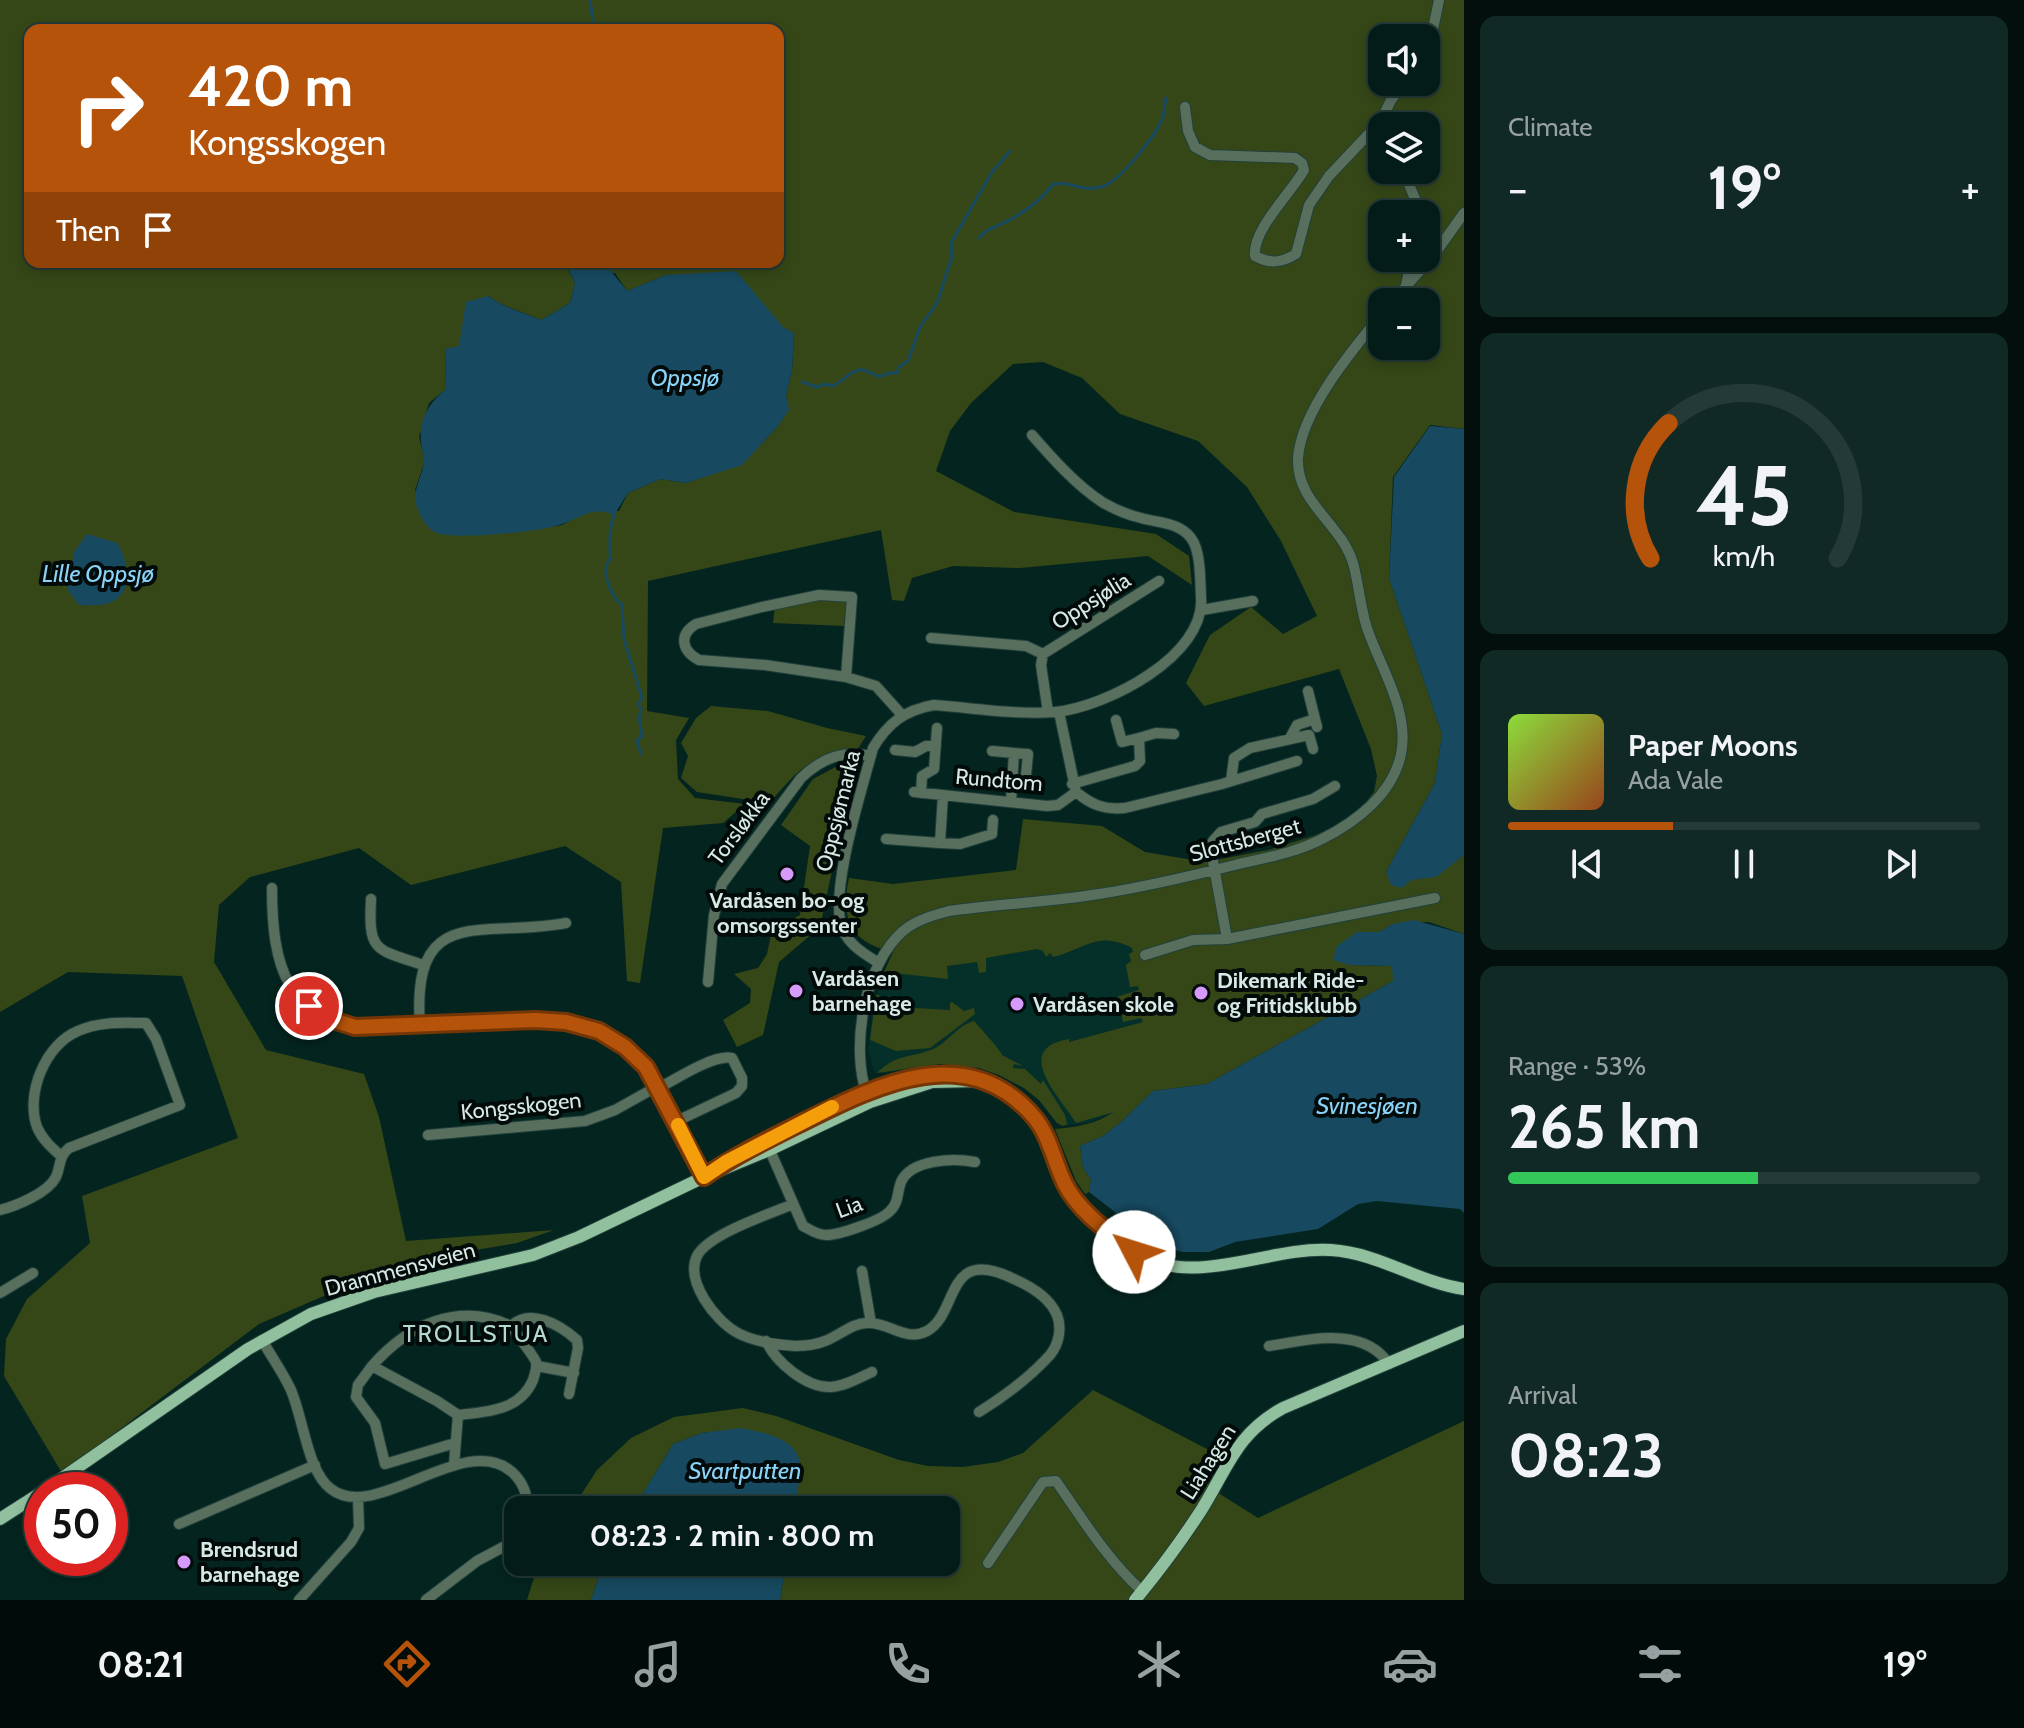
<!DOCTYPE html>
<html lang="en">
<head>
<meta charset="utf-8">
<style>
  :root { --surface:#031c17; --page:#112924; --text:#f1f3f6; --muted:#97a1a1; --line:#243a36; --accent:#b45309 }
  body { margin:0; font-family:Cabin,sans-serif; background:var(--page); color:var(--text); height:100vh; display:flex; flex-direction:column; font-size:30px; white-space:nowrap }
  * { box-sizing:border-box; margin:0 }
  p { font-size:26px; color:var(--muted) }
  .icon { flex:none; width:44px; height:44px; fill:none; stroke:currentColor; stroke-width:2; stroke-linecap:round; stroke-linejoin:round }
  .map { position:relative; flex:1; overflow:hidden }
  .side { display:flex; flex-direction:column; gap:16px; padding:16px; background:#020f0d; width:560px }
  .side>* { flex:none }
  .guide { position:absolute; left:24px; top:24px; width:760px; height:244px; border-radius:16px; box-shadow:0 4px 12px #0003,0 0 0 2px var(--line); background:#b45309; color:#fff; overflow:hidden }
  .tools { position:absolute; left:1368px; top:24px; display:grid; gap:16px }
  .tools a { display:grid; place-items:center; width:72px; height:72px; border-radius:16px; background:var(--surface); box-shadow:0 4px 12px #0003,0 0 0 2px var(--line); font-size:40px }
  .speed { position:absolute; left:24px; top:1472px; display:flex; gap:16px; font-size:40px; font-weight:700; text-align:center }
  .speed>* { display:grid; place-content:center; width:104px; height:104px; border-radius:50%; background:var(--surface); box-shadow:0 4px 12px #0003,0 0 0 2px var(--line); line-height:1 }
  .speed .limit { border:12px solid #d22; background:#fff; color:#111 }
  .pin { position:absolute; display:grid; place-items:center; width:68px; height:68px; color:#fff; margin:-34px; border:4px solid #fff; border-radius:50%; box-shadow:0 2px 8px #0007 }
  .me { position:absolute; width:88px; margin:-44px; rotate:310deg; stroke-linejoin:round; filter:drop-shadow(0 0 6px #0008) }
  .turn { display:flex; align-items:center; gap:28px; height:168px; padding:0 32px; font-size:36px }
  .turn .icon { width:104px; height:104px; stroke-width:2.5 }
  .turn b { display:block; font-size:56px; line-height:68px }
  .then { display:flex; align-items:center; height:76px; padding:0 32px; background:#0003; gap:16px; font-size:30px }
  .big { font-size:60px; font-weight:700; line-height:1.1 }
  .side .widget { flex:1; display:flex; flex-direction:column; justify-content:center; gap:12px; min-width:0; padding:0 28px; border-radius:16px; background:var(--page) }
  .side .dial { align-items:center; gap:0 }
  .dial svg { height:208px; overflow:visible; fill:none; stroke:var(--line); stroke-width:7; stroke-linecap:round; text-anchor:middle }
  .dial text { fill:var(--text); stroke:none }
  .song { display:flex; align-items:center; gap:24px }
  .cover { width:96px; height:96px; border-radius:12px; background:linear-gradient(135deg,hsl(90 70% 55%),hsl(20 70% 35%)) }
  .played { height:8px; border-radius:4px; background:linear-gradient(90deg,var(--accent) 35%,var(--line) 35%) }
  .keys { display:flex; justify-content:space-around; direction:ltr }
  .heat { display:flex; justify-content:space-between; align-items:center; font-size:44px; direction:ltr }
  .charge { height:12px; border-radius:6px; background:linear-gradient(90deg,#34c759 53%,var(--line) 0) }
  .trip { position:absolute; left:504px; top:1496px; width:456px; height:80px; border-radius:16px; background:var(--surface); box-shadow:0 4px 12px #0003,0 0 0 2px var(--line); font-weight:700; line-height:80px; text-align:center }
  .tabs { display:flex; height:128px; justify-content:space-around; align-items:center; background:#010b09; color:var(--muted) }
  .tabs .icon { width:56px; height:56px }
  .tabs .selected { color:var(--accent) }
  .tabs b { font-size:36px; color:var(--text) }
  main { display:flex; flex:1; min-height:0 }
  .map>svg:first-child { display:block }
  .built { fill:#043029 }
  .green { fill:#354717; fill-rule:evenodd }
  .water { fill:#174a61 }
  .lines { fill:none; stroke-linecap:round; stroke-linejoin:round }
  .stream { stroke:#174a61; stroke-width:3 }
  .minor-casing { stroke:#22403b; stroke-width:12 }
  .major-casing { stroke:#22403b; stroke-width:14 }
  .minor { stroke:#586f5e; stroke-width:10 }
  .major { stroke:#91c09e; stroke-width:12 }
  .route-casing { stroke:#753606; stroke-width:20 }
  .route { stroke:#b45309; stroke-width:14 }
  .slow { stroke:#f59e0b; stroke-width:14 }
  .poi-dot { fill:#d69bfa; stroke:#020b09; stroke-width:3 }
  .labels { text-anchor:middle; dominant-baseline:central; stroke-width:8; stroke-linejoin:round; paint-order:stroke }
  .street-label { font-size:22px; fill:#d7e9e4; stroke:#020b09 }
  .poi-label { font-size:22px; font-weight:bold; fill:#d7e9e4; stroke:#020b09; text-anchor:start }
  .water-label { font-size:24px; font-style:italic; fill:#89d2f8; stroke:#020b09 }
  .neighbourhood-label { font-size:24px; letter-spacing:2px; fill:#b5d9d0; stroke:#020b09 }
</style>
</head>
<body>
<main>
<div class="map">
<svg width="1464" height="1600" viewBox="0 0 1464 1600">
  <rect width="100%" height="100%" fill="#04251f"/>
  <!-- built -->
  <path class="built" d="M1130,927L1160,1084L1119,1111L1088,1123L1063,1126L1057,1123L1039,1100L1024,1088L999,1075L979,1068L940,1064L884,1073H876L873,1069L868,1050L874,1002L899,939Z"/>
  <!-- green -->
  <path class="green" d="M0,0H1464V429L1430,425L1393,477L1389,578L1442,734L1435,783L1386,872C1425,885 1433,879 1464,855V934L1429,922L1393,924L1379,932H1357L1350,965L1393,966V981L1207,1084L1153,1091L1121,1122L1103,1136L1080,1146L1083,1167L1091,1180L1089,1192L1085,1194L1076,1181L1055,1129C1076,1127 1096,1124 1114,1112L1076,1123C1060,1097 1011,1049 1069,1039V1042L1143,1022L1141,1018L1123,1022L1120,1006L1115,1007L1113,998L1139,990L1138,986L1130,987L1126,965L1131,961L1129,954L1133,952L1132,948C1098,930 1085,949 1053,957L1050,953L1046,957L1043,951L1037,949L986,958V972L979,973L977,962L947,966L948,979L884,972L893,952C851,943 840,919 849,878L893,884L1016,870L1023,819L1102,826L1145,852L1205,862L1268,850L1313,836L1343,823L1361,808L1374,792L1377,776L1371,749L1339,669L1204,706L1186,683L1210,635L1251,607L1283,634L1317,616L1281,541L1247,487L1198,441L1120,414L1082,378L1043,362L1013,364L971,403L950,431L936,471L1014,512L1156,534L1189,556L1192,585L1148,556L1020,568L953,566L912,578L904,601L892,600L881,530L648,581L647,711L689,718L676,740L678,779L695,798L745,804L723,823L663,828L640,983L627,981L621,882L565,846L411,885L359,848L250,877L219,905L214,962L266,1050L364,1074L379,1117L406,1241L554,1230L517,1243L421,1259L413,1267L347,1286L259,1324L62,1473L4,1376L6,1339L27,1299L90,1243L82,1196L238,1138L182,976L68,972L0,1012ZM30,30H778V262H30ZM1382,38H1426V82H1382ZM1382,126H1426V170H1382ZM1382,214H1426V258H1382ZM567,268L615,273L627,291L666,275L794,333L792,371L786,395L788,410L778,426L742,464L686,483L660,479L628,493L619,511L601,510L582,514L562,525L524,531L460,534L415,490L425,461L419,437L429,403L446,389L445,349L459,347L488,296C504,308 523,311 541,320L570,303L575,283ZM1382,302H1426V346H1382Z
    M821,599L847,601L844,626L773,623L775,607Z
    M711,706L768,711L827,728L866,736L856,752C811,750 794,775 767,806L756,801L697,792L681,778L688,756L681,743L696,718Z
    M839,765L854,768L820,927L779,962L763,1035L737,1047L723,1020L750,1003L751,989L734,974L758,968L767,954L772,930L800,915L810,846L781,825L813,779Z
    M876,995L881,996V1003L915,1008L950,1010V1003L952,1002L964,1011L974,1008L975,1014L930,1048L896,1051L870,1040Z
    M974,1021C981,1029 999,1048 1002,1055L1023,1066L1014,1064L1013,1068L1025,1069L1041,1084L1043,1080L1065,1115L1067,1124L1063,1126L1057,1123L1039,1100L1024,1088L999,1075L979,1068L940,1064L877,1073C896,1054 910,1058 931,1050C947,1044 956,1026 974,1021Z
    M1093,1390L1209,1450L1220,1494L1258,1518L1464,1421V1600H780L786,1562H946V1510H794L801,1463L720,1431L702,1433L673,1444L633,1510H571L597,1470L631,1438L674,1417L743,1408L776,1416L899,1460L928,1466L963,1467L998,1462L1023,1453Z
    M539,1562H604L591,1600H527Z"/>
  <!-- water -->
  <path class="water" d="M604,262L627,291L666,275L736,271L783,327L794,333L792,371L786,395L789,410L778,426L742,465L686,483L660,479L628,493L614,515C591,506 584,517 562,524C541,532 462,539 440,534C427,531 421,518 417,507C410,487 428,472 423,453C416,426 425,406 446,389L445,349L459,346L466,302L488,296C504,308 523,312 541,320L570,303L575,283L567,267Z
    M1430,426L1464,429V855L1436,877L1411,880L1402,888L1391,885L1386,872L1435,783L1442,734L1389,578L1394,477Z
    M87,534L117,543C129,561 135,597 106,604C98,606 88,605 79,605L67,589L74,552Z
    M1414,920L1464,934V1213L1460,1209L1377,1201L1358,1204L1318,1229L1235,1242L1209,1252H1182L1154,1244L1126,1229L1115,1212L1089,1192L1091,1180L1083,1167L1080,1146L1103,1136L1121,1122L1153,1091L1207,1084L1393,981L1392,966L1350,965L1333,960L1337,946L1357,932H1379L1393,924Z
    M741,1428C761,1432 800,1438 800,1466C801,1480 796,1496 794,1510H633L673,1444L702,1433Z
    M604,1562H786L780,1600H591Z"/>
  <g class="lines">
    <!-- stream -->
    <path class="stream" d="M590,0L594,30
      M979,238C986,229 991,229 1001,224C1021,215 1040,202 1053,184C1073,181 1080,192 1101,187C1119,183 1157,134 1163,117C1164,111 1165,104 1166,98
      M802,382L817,387L825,384L833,386C842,382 853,368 863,370C875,372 876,381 888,373H897L899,367L908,361L920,327L937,303L952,257L951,243L992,172L1010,151
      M614,515C609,529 610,538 610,552C611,562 610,556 607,564C603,579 612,596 622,605L624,639L642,698L638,704L641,709L639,717L642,736L637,741L641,754"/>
    <defs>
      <path id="minor" d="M1426,51L1431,39L1439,0
        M1185,107L1188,131L1195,147L1210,155L1295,158L1302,163L1304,170C1291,193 1252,230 1255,256C1270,264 1281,263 1296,254L1309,205L1329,176L1381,121L1390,102L1404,82
        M1403,170L1418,206V214
        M1406,285L1412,258
        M1392,302L1434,255L1464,213
        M1202,610L1253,601
        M931,638L1026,646L1043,654L1159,581
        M1043,654L1041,665L1048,712
        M846,677L765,665L699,660C682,651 678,635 696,624L762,607L819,595L852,597L846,677L876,686L902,715
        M1308,691L1317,727
        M1059,712L1076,792C1092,805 1104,810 1125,808L1222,784L1297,761
        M1116,720L1122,742L1139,738
        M1290,738L1297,725L1315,719
        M895,750L915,752L926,746H936
        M992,751L1014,753
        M1231,781L1234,758L1250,748L1309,735L1313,749
        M1072,784L1135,766L1140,761L1139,738L1156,733L1174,734
        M914,792L1047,806L1058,805L1076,792
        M921,793L922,776L934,769L937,728
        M1011,802L1014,753L1028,754L1026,775
        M886,839L940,843L943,795
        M940,843L960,844L992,834L993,820
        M272,888C272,964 285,1023 374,1028C411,1026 448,1025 485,1023C558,1019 616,1016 658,1086
        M371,899C368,953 376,949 423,965
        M1227,939L1211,850L1213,841L1221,832L1255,822L1262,814L1313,799L1335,786
        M1145,955L1193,940L1227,939L1435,898
        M879,963C866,955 850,946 843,930C827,897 863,786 873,748C888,723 905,710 934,705C974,708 1016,715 1055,712C1106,707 1206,656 1201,597C1200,580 1201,551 1191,538C1179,522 1158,523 1141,518C1128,515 1114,509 1102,502C1076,485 1052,458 1032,435
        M708,982L714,915L722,884L801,778C822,758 843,750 871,756
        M420,1026C411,901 483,939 566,923
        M659,1088C676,1079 714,1054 732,1058L742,1078V1086L736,1093L677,1121
        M867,1095C850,1047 864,965 903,931C916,920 934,915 949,911C999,904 1050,902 1099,894C1145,887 1191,876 1235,865C1264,858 1295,853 1322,839C1356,822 1393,794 1401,754C1410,711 1380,667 1367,628C1360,607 1359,584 1353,563C1341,523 1296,503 1298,458C1301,411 1353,349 1382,314
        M428,1135L585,1121L615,1110L658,1086L704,1177
        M768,1146L803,1226C811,1230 817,1235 826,1235C839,1235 881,1221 890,1211C899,1203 897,1192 901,1182C911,1159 954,1158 975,1162
        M793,1204C770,1214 708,1234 697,1256C685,1281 715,1320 736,1332C751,1341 777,1345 795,1346C804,1346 815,1345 825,1341C839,1336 853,1322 869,1323C890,1323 906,1342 927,1331C960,1313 944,1243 1016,1280C1032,1287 1050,1299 1057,1315C1062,1328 1059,1344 1050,1355C1029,1378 1005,1396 979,1412
        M0,1210C16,1206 48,1193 56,1177C61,1166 58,1157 69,1148L180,1105L156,1039L146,1023C123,1023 100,1021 78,1031C46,1044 25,1093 37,1127C42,1139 51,1147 61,1156
        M862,1271L871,1323
        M0,1293L33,1273
        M511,1326C530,1308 559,1324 577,1340L578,1348L569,1394
        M262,1340C271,1356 282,1371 290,1388C303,1415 307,1472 331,1489C376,1524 464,1430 512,1472C523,1482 528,1495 527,1510
        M766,1341C776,1362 806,1388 831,1387C845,1386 859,1378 872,1372
        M1269,1346C1307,1340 1363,1325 1389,1364
        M372,1366L358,1385L356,1397L375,1423L385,1464L455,1443
        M537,1366L574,1373
        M454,1465L458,1415L437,1401L372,1366C408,1325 458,1301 511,1326C516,1334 534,1356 536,1362C537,1367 535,1374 533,1380C520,1411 486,1412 458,1415
        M179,1524L315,1465
        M988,1563L1043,1482L1056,1481C1083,1520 1107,1559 1142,1591
        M299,1600L351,1542L359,1528L358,1497
        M426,1600L477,1561L507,1545L518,1535"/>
      <path id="major" d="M970,1078C1013,1095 1034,1107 1052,1151C1058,1166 1062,1183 1072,1196C1087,1216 1113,1238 1135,1252C1194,1290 1267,1246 1331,1250C1379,1253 1417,1282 1464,1289
        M733,1158C788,1128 882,1071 944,1074
        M45,1490L248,1349L311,1314L374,1292L533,1255L579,1237L704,1177L769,1150L870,1102L932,1082L977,1081
        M0,1519L42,1492
        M1135,1600C1159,1571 1182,1540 1202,1509C1228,1467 1237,1433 1283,1408L1464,1331"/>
    </defs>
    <!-- minor casing -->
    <use href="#minor" class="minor-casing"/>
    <!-- major casing -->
    <use href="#major" class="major-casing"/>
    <!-- minor -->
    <use href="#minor" class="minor"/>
    <!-- major -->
    <use href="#major" class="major"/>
  </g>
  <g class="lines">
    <defs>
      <path id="route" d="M309,1006L336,1021L355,1027L535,1020L566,1022L599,1031L625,1047L646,1067L704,1177C736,1155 771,1138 805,1121C879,1084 968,1040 1034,1117C1050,1136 1054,1162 1065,1184C1079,1212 1110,1233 1134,1252"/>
    </defs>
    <!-- route casing -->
    <use href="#route" class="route-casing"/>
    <!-- route -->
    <use href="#route" class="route"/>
    <!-- slow -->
    <path class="slow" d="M678,1125L704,1177L726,1162L832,1107"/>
  </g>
  <!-- markers -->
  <g class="poi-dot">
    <circle cx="787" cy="874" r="8"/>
    <circle cx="796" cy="991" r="8"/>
    <circle cx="1201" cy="993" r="8"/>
    <circle cx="1017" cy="1004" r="8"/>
    <circle cx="184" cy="1562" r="8"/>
  </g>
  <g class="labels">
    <!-- street labels -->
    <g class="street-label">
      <text transform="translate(1091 601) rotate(-32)">Oppsjølia</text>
      <text transform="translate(999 780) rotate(5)">Rundtom</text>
      <text transform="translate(838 811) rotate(-76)">Oppsjømarka</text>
      <text transform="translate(739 828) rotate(-53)">Torsløkka</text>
      <text transform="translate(1245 840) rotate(-15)">Slottsberget</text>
      <text transform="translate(521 1106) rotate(-6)">Kongsskogen</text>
      <text transform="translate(849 1207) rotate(-20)">Lia</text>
      <text transform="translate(400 1269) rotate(-15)">Drammensveien</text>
      <text transform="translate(1208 1462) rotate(-58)">Liahagen</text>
    </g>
    <!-- poi labels -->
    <g class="poi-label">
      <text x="787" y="900" text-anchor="middle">Vardåsen bo- og<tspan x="787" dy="25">omsorgssenter</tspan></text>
      <text x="812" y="978">Vardåsen<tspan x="812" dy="25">barnehage</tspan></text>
      <text x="1217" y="980">Dikemark Ride-<tspan x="1217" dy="25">og Fritidsklubb</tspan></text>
      <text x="1033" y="1004">Vardåsen skole</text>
      <text x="200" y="1549">Brendsrud<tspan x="200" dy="25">barnehage</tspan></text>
    </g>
    <!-- water labels -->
    <g class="water-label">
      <text x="685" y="377">Oppsjø</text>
      <text x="98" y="573">Lille Oppsjø</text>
      <text x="1367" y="1105">Svinesjøen</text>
      <text x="745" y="1470">Svartputten</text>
    </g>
    <!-- neighbourhood labels -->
    <g class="neighbourhood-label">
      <text x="476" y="1333">TROLLSTUA</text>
    </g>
  </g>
</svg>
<div class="tools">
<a><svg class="icon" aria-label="sound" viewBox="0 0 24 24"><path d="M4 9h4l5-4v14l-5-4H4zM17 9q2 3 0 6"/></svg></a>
<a><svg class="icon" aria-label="layers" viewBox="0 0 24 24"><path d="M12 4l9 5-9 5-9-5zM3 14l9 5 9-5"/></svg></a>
<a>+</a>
<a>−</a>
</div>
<div class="speed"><div class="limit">50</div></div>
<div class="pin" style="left:309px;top:1006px;background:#d93025"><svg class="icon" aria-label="arrive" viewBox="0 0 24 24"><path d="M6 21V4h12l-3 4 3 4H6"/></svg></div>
<svg class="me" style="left:1134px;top:1252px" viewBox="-20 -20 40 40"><circle r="19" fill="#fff"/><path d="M0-13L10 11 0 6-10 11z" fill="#b45309"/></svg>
<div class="trip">08:23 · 2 min · 800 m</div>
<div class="guide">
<div class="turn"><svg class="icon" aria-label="right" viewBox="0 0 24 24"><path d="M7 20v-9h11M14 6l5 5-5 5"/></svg><div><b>420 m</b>Kongsskogen</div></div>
<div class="then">Then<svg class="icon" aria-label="arrive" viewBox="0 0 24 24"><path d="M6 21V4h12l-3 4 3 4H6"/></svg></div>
</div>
</div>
<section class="side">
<div class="widget"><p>Climate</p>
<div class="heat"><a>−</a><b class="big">19°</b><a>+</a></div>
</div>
<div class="widget dial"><svg viewBox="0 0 100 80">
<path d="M14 69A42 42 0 1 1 86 69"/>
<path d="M14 69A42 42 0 0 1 21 17" stroke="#b45309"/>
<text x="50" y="56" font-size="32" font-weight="700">45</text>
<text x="50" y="72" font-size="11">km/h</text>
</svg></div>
<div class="widget">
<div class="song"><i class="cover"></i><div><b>Paper Moons</b><p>Ada Vale</p></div></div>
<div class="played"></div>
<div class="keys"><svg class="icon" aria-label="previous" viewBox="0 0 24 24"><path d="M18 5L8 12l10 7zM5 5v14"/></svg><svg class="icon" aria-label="pause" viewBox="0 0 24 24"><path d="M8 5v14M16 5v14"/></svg><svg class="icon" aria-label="next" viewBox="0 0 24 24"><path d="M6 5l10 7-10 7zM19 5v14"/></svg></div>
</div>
<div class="widget"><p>Range · 53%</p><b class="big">265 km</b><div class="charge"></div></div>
<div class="widget"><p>Arrival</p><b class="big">08:23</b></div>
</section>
</main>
<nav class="tabs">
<b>08:21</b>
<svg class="icon selected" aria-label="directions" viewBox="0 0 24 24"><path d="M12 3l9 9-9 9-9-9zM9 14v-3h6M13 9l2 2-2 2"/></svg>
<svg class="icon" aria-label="music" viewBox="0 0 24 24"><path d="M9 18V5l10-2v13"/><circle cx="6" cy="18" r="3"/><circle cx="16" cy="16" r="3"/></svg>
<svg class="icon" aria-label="phone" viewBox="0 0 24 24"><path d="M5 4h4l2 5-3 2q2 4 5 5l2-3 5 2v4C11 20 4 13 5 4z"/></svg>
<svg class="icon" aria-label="climate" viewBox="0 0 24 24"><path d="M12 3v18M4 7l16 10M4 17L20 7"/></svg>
<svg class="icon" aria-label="car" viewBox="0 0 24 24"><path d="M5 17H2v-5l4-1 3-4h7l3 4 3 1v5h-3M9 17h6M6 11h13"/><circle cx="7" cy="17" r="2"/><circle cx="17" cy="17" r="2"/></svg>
<svg class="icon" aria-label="filters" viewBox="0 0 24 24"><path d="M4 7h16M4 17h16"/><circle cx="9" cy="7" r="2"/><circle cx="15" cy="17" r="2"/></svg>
<b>19°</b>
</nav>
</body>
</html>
